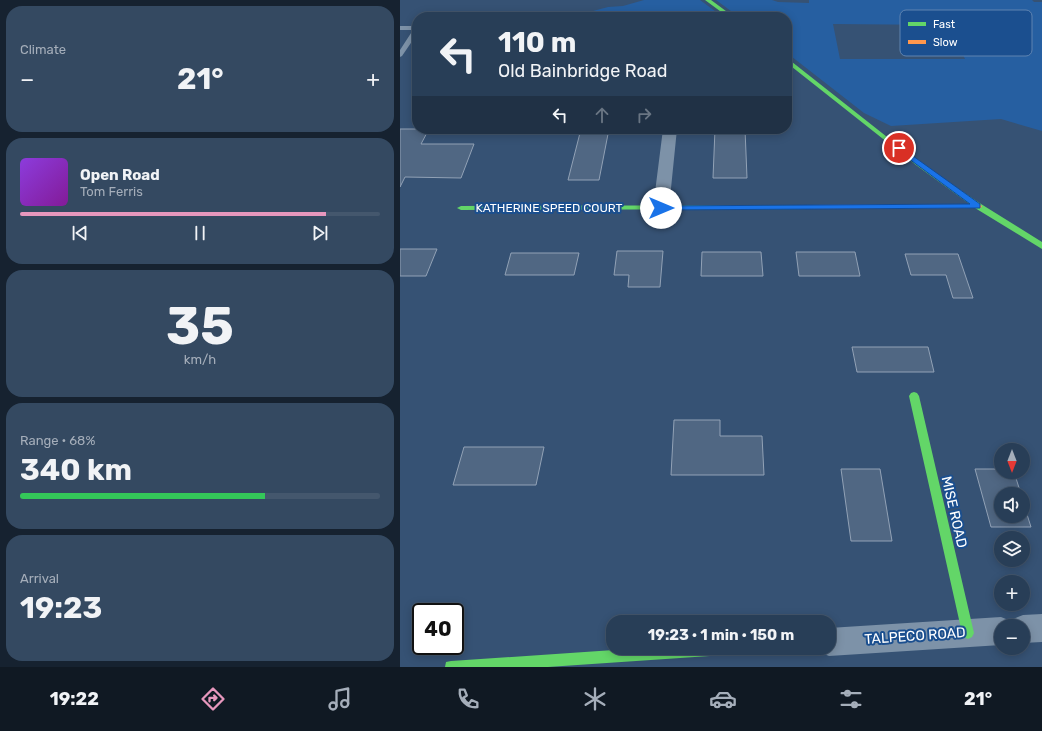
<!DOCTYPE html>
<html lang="en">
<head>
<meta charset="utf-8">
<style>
  :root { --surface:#283e57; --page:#344961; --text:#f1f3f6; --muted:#a5aeba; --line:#44576d; --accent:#e797bd }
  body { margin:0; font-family:Rubik,sans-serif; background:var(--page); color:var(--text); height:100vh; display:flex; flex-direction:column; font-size:15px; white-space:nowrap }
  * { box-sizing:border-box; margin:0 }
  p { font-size:13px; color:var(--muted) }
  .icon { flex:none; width:22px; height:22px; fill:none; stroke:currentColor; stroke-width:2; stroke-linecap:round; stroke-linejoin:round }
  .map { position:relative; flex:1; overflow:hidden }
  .drawer { display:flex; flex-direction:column; gap:6px; padding:6px; background:#162230; width:400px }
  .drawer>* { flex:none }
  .hud { position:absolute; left:12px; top:12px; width:380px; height:122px; border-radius:16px; box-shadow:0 2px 10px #0003,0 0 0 1px var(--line); background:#283e57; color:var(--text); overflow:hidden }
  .needle { width:26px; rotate:180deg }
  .controls { position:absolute; left:594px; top:443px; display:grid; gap:8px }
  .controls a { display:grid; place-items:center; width:36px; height:36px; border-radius:50%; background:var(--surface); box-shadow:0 2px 10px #0003,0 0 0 1px var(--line); font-size:20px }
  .speed { position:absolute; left:12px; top:603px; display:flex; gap:8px; font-size:20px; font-weight:700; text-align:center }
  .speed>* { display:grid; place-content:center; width:52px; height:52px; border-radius:50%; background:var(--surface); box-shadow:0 2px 10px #0003,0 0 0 1px var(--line); line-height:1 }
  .speed .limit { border:2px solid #111; border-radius:6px; background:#fff; color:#111 }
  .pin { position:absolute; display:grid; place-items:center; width:34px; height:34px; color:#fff; margin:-17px; border:2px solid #fff; border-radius:50%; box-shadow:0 1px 4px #0007 }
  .me { position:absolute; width:44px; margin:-22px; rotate:90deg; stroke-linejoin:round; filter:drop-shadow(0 0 3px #0008) }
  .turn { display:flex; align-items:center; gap:14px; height:84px; padding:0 20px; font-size:18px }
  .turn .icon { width:52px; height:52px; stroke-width:2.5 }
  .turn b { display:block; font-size:28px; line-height:34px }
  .lanes { display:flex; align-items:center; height:38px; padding:0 20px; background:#0003; justify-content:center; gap:20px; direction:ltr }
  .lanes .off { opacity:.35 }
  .big { font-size:30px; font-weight:700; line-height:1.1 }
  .drawer .widget { flex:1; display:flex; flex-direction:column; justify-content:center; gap:6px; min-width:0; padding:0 14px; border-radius:16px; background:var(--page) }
  .drawer .dial { align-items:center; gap:0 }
  .dial b { font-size:52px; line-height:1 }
  .song { display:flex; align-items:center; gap:12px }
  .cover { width:48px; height:48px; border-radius:6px; background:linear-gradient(135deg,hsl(270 70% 55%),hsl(290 70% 35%)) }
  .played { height:4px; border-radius:2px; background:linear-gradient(90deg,var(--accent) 85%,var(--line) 85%) }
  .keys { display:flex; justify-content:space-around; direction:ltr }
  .heat { display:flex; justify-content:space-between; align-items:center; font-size:22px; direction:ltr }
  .charge { height:6px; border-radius:3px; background:linear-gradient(90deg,#34c759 68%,var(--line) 0) }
  .trip { position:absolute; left:206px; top:615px; width:230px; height:40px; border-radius:16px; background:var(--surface); box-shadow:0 2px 10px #0003,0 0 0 1px var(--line); font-weight:700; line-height:40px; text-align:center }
  .menu { display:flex; height:64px; justify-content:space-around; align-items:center; background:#101923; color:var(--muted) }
  .menu .icon { width:28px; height:28px }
  .menu .on { color:var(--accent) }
  .menu b { font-size:18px; color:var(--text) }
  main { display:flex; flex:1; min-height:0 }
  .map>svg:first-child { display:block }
  .green { fill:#265fa1; fill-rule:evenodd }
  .building { fill:#506783; stroke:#92a2b6 }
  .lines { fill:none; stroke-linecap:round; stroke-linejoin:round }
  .lane { fill:#7d92a8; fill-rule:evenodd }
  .street { fill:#7d92a8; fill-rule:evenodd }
  .fast { fill:#63d668; fill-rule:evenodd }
  .slow { fill:#ff974d; fill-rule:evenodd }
  .route { fill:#1a73e8; stroke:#114b97 }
  .labels { text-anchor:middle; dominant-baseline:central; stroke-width:4; stroke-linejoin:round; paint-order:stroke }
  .street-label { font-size:12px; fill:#fff; stroke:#1b4f8f }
  .near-street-label { font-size:14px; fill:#fff; stroke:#1b4f8f }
  .key { fill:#1b4f8f; stroke:#5f84b1; stroke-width:1 }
  .key-label { font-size:11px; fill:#fff }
</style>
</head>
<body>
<main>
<section class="drawer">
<div class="widget"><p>Climate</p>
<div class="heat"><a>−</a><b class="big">21°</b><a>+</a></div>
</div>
<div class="widget">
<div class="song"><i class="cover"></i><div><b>Open Road</b><p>Tom Ferris</p></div></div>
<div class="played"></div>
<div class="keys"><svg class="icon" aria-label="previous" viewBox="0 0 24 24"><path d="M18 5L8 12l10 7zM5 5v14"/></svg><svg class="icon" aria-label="pause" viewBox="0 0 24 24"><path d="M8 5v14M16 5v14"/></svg><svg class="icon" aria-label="next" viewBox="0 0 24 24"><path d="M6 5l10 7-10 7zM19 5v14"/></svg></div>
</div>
<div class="widget dial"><b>35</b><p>km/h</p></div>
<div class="widget"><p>Range · 68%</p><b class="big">340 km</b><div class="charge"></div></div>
<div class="widget"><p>Arrival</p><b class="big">19:23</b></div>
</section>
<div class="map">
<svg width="642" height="667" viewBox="0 0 642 667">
  <rect width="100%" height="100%" fill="#365274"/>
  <!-- green -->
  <path class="green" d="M244,0H300L323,17H194L193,11L208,7L223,6Z
    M316,0H372L378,2L409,3V0H632L634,2H642V131L601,119L491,126L464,113L387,53V17H339ZM433,24L549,25L565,59H440Z
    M48,129H90L87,135H44Z"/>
  <!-- building -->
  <path class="building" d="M0,129H29L21,144H74L61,178L5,177L0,187Z
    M181,129H209L199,180H168Z
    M315,129H345L347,178H313Z
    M0,249H37L26,276H0Z
    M217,251H263L260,287H228L229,275H214Z
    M302,252H361L363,276H301Z
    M396,252H455L460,276H399Z
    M111,253H179L174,275H105Z
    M505,254H558L573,298H553L546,275H511Z
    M452,347H528L534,372H457Z
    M274,420H320V436H362L364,475H271Z
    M64,447H144L136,485H53Z
    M441,469H480L492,541H451Z
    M575,469H601V472H614L621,494H601V516H623V502L631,527H591Z"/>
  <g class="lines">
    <!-- lane -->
    <path class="lane" d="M0,26H17V34L2,56L0,57V50L13,30H0Z"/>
    <!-- street -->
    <path class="street" d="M263,129H277L269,208L267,212L261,213L255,212L253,208Z
      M642,614V642L623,643V626H601V645L429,656L419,652L418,648H429V628L601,617L611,621L612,623L613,619L623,615Z"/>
    <!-- fast -->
    <path class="fast" d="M305,0H311L334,17H328Z
      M387,58L520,163L581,204L642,242V249L575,208L516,165L387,63Z
      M408,205H411V209L61,210L57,208L61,206Z
      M514,392L517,393L519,396L574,633L572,637L568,639L564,637L562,633L509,396L511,393Z
      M243,648H345L343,652L339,654L148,667H45L46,662L51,661Z"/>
    <!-- slow -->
    <path class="slow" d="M578,204L582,206L581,208L408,209L404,207L408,205Z"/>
  </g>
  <!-- route -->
  <path class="route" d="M499,146L580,204V208L261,210L257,208L261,206L570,204L497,150L496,148Z"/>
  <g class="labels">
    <!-- street labels -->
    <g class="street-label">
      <text x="149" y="208">KATHERINE SPEED COURT</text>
    </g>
    <!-- near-street labels -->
    <g class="near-street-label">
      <text transform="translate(554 512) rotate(77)">MISE ROAD</text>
      <text transform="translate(515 636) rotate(-4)">TALPECO ROAD</text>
    </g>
  </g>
  <!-- legend -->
  <rect x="500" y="10" width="132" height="46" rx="6" class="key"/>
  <rect x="508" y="22" width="18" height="4" fill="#63d668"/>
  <rect x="508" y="40" width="18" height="4" fill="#ff974d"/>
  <g class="key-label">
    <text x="533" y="28">Fast</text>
    <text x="533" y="46">Slow</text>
  </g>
</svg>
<div class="controls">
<a><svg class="needle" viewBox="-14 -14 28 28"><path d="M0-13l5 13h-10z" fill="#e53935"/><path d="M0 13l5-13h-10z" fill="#a5aeba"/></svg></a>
<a><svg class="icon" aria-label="sound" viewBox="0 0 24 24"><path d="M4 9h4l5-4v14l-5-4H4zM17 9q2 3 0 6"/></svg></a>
<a><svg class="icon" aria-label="layers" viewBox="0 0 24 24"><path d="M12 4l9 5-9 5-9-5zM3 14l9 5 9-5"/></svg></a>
<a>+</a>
<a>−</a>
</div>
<div class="speed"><div class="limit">40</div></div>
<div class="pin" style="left:499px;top:148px;background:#d93025"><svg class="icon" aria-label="arrive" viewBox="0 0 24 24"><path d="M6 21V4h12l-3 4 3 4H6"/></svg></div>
<svg class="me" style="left:261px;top:208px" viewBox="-20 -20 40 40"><circle r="19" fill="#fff"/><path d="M0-13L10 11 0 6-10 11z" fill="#1a73e8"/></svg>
<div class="trip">19:23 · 1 min · 150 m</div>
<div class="hud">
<div class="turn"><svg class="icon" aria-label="left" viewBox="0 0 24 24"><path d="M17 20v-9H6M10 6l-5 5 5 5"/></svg><div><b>110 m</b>Old Bainbridge Road</div></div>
<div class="lanes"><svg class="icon" aria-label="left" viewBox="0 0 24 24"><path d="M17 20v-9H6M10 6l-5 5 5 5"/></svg><svg class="icon off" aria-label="ahead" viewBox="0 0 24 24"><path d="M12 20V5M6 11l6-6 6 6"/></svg><svg class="icon off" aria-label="right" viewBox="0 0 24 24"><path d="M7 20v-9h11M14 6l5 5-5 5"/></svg></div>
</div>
</div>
</main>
<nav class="menu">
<b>19:22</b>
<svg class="icon on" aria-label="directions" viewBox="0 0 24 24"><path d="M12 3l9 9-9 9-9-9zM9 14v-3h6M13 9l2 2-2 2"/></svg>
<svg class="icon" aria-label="music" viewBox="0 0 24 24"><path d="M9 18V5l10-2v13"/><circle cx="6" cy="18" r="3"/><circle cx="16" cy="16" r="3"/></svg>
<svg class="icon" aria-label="phone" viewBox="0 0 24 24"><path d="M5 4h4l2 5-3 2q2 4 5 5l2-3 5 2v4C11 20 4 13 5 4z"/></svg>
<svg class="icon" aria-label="climate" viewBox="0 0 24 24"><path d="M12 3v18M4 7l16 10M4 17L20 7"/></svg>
<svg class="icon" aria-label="car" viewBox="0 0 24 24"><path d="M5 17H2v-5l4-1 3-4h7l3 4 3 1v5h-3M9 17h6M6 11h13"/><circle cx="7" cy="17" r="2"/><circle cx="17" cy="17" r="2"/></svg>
<svg class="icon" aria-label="filters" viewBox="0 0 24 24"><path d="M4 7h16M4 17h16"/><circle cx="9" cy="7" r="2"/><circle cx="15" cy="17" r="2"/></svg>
<b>21°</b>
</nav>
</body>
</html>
